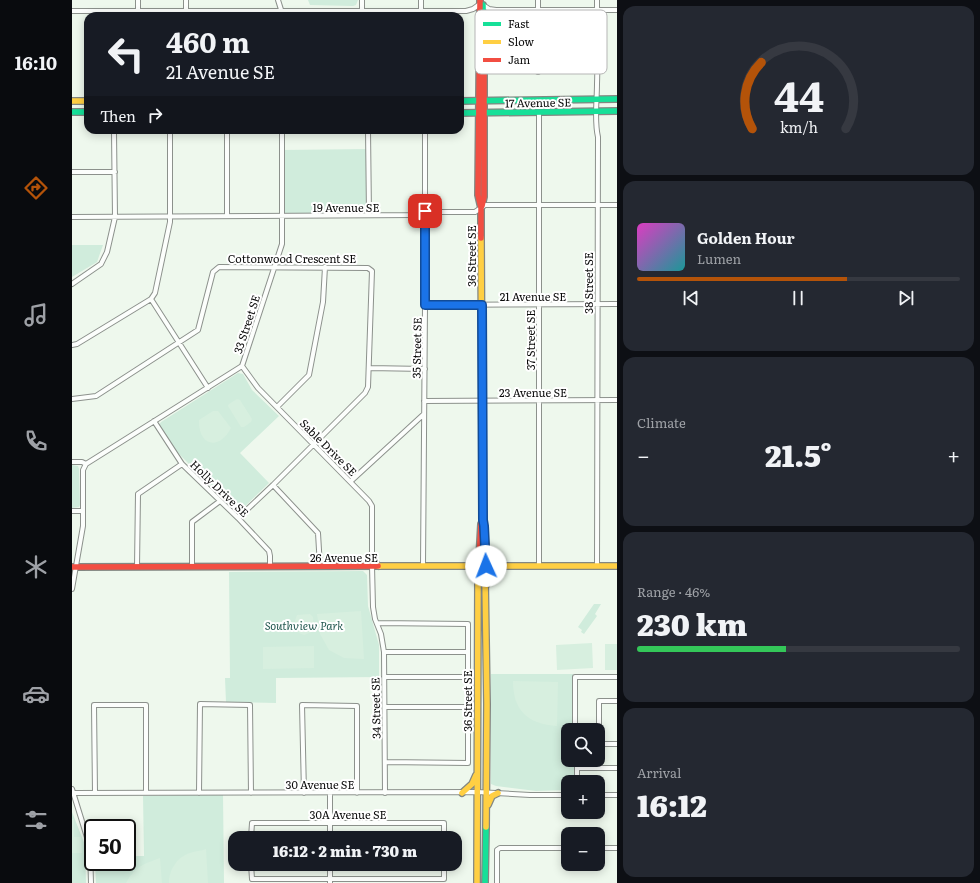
<!DOCTYPE html>
<html lang="en">
<head>
<meta charset="utf-8">
<style>
  :root { --surface:#171b24; --page:#242831; --text:#f1f3f6; --muted:#9ea1a6; --line:#363941; --accent:#b45309 }
  body { margin:0; font-family:Literata,serif; background:var(--page); color:var(--text); height:100vh; display:flex; flex-direction:column; font-size:15px; white-space:nowrap }
  * { box-sizing:border-box; margin:0 }
  p { font-size:13px; color:var(--muted) }
  .icon { flex:none; width:22px; height:22px; fill:none; stroke:currentColor; stroke-width:2; stroke-linecap:round; stroke-linejoin:round }
  .map { position:relative; flex:1; overflow:hidden }
  .panel { display:flex; flex-direction:column; gap:6px; padding:6px; background:#0d0f14; width:363px }
  .panel>* { flex:none }
  .banner { position:absolute; left:12px; top:12px; width:380px; height:122px; border-radius:12px; box-shadow:0 2px 10px #0003; background:#171b24; color:var(--text); overflow:hidden }
  .controls { position:absolute; left:489px; top:723px; display:grid; gap:8px }
  .controls a { display:grid; place-items:center; width:44px; height:44px; border-radius:8px; background:var(--surface); box-shadow:0 2px 10px #0003; font-size:20px }
  .speed { position:absolute; left:12px; top:819px; display:flex; gap:8px; font-size:20px; font-weight:700; text-align:center }
  .speed>* { display:grid; place-content:center; width:52px; height:52px; border-radius:50%; background:var(--surface); box-shadow:0 2px 10px #0003; line-height:1 }
  .speed .limit { border:2px solid #111; border-radius:6px; background:#fff; color:#111 }
  .pin { position:absolute; display:grid; place-items:center; width:34px; height:34px; color:#fff; margin:-17px; border-radius:8px; box-shadow:0 2px 6px #0006 }
  .me { position:absolute; width:44px; margin:-22px; rotate:358deg; stroke-linejoin:round; filter:drop-shadow(0 0 3px #0008) }
  .turn { display:flex; align-items:center; gap:14px; height:84px; padding:0 16px; font-size:18px }
  .turn .icon { width:52px; height:52px; stroke-width:2.5 }
  .turn b { display:block; font-size:28px; line-height:34px }
  .then { display:flex; align-items:center; height:38px; padding:0 16px; background:#0003; gap:8px; font-size:15px }
  .big { font-size:30px; font-weight:800; line-height:1.1 }
  .panel .tile { flex:1; display:flex; flex-direction:column; justify-content:center; gap:6px; min-width:0; padding:0 14px; border-radius:12px; background:var(--page) }
  .panel .dial { align-items:center; gap:0 }
  .dial svg { height:104px; overflow:visible; fill:none; stroke:var(--line); stroke-width:7; stroke-linecap:round; text-anchor:middle }
  .dial text { fill:var(--text); stroke:none }
  .song { display:flex; align-items:center; gap:12px }
  .cover { width:48px; height:48px; border-radius:6px; background:linear-gradient(135deg,hsl(310 70% 55%),hsl(180 70% 35%)) }
  .played { height:4px; border-radius:2px; background:linear-gradient(90deg,var(--accent) 65%,var(--line) 65%) }
  .keys { display:flex; justify-content:space-around; direction:ltr }
  .heat { display:flex; justify-content:space-between; align-items:center; font-size:22px; direction:ltr }
  .charge { height:6px; border-radius:3px; background:linear-gradient(90deg,#34c759 46%,var(--line) 0) }
  .trip { position:absolute; left:156px; top:831px; width:234px; height:40px; border-radius:12px; background:var(--surface); box-shadow:0 2px 10px #0003; font-weight:800; line-height:40px; text-align:center }
  main { display:flex; flex:1; min-height:0 }
  .tabs { display:flex; flex-direction:column; width:72px; justify-content:space-around; align-items:center; background:#090b0e; color:var(--muted) }
  .tabs .icon { width:28px; height:28px }
  .tabs .on { color:var(--accent) }
  .tabs b { font-size:18px; color:var(--text) }
  .map>svg:first-child { display:block }
  .green { fill:#d0ecdc }
  .pitch { fill:#d7efdf }
  .lines { fill:none; stroke-linecap:round; stroke-linejoin:round }
  .street-casing { stroke:#8c918c; stroke-width:6 }
  .fast-casing { stroke:#838782; stroke-width:8 }
  .slow-casing { stroke:#838782; stroke-width:8 }
  .jam-casing { stroke:#838782; stroke-width:8 }
  .street { stroke:#fcfefc; stroke-width:4 }
  .fast { stroke:#16e098; stroke-width:5.5 }
  .slow { stroke:#ffcf43; stroke-width:5.5 }
  .jam { stroke:#f24e42; stroke-width:5.5 }
  .route-casing { stroke:#114b97; stroke-width:10 }
  .route { stroke:#1a73e8; stroke-width:7 }
  .labels { text-anchor:middle; dominant-baseline:central; stroke-width:4; stroke-linejoin:round; paint-order:stroke }
  .street-label { font-size:11px; fill:#090909; stroke:#fff }
  .park-label { font-size:11px; font-style:italic; fill:#235850; stroke:#fff }
  .key { fill:#fff; stroke:#b5b5b5; stroke-width:1 }
  .key-label { font-size:11px; fill:#090909 }
</style>
</head>
<body>
<main>
<nav class="tabs">
<b>16:10</b>
<svg class="icon on" aria-label="directions" viewBox="0 0 24 24"><path d="M12 3l9 9-9 9-9-9zM9 14v-3h6M13 9l2 2-2 2"/></svg>
<svg class="icon" aria-label="music" viewBox="0 0 24 24"><path d="M9 18V5l10-2v13"/><circle cx="6" cy="18" r="3"/><circle cx="16" cy="16" r="3"/></svg>
<svg class="icon" aria-label="phone" viewBox="0 0 24 24"><path d="M5 4h4l2 5-3 2q2 4 5 5l2-3 5 2v4C11 20 4 13 5 4z"/></svg>
<svg class="icon" aria-label="climate" viewBox="0 0 24 24"><path d="M12 3v18M4 7l16 10M4 17L20 7"/></svg>
<svg class="icon" aria-label="car" viewBox="0 0 24 24"><path d="M5 17H2v-5l4-1 3-4h7l3 4 3 1v5h-3M9 17h6M6 11h13"/><circle cx="7" cy="17" r="2"/><circle cx="17" cy="17" r="2"/></svg>
<svg class="icon" aria-label="filters" viewBox="0 0 24 24"><path d="M4 7h16M4 17h16"/><circle cx="9" cy="7" r="2"/><circle cx="15" cy="17" r="2"/></svg>
</nav>
<div class="map">
<svg width="545" height="883" viewBox="0 0 545 883">
  <rect width="100%" height="100%" fill="#eef8ed"/>
  <!-- green -->
  <path class="green" d="M236,0H286L284,5L281,6L238,5Z
    M297,149V215L210,216V150Z
    M0,245H31L25,262L0,277Z
    M166,373L171,374L180,390L207,416L168,453L197,483L166,513L104,451L87,425L89,422Z
    M0,465L6,466L7,469L8,505L7,507L0,508Z
    M291,571L295,575L296,606L307,645V677L204,678V703L154,702L153,678H158L157,572Z
    M522,604H529L523,614L525,616L512,634L509,632L510,630L506,627Z
    M419,674H501L502,730H496V760H502V782H496V790L464,791L424,786L419,784Z
    M151,794L152,883H24L23,862H55V856H72L71,796Z
    M0,812L13,845L14,883H0Z"/>
  <!-- pitch -->
  <path class="pitch" d="M165,399L168,400L180,419L179,422L172,427H169L156,406L157,404Z
    M141,411H146L159,428C147,451 126,446 127,420Z
    M289,611L292,659L272,658L257,650L248,634L245,614Z
    M238,614L241,617L242,631L232,635L225,632C222,626 222,622 225,615Z
    M520,643L521,668L485,670L484,645Z
    M533,644H545V670H533Z
    M242,646V668L191,669V647Z
    M441,681L486,682L485,726C456,724 441,711 441,681Z
    M0,819H2V837H9L10,853H0Z
    M134,849L136,883H97C97,870 105,857 118,853C123,851 129,851 134,849Z
    M88,858L90,883H54C63,867 71,864 88,858Z"/>
  <g class="lines">
    <defs>
      <path id="street" d="M66,0V11
        M114,0V11
        M206,0L211,16
        M290,0V16
        M411,5L417,9L424,10H545
        M0,11H394L401,9L408,4
        M349,16V0
        M466,72V0
        M155,130V215
        M296,130L297,215
        M0,172H43
        M0,217L343,215L361,212H403L413,205H545
        M0,284L29,264L35,252L43,217L42,132
        M79,299L136,388
        M353,305L545,304
        M0,345L5,344L79,299L83,293L98,222V130
        M170,366L186,388L297,501L300,506V552L295,566
        M297,368L353,369
        M0,399L24,396L126,330L141,272L147,267L296,268L300,271L296,387L293,393L201,485L166,518
        M352,401L545,400
        M205,407L237,375L251,302L253,267
        M82,421L110,464L166,518L197,551L198,556V567
        M0,462H10L14,464
        M14,464L170,366L210,244V130
        M279,481L352,414
        M201,485L246,533L248,567
        M0,511H11
        M300,553L307,567
        M120,566V522L148,501
        M300,566L301,607L303,619L309,634L312,652L313,793
        M351,566L353,305V130
        M467,566V113
        M525,566L526,137C522,120 525,101 525,84C526,56 525,28 525,0
        M65,567L66,494L110,464
        M0,589L11,526V470L14,464
        M305,623L396,624V677H312
        M312,652H396
        M313,707H396V763L313,762
        M503,730V677H545
        M526,744H545
        M527,744V701H545
        M505,760V782
        M505,768H545
        M0,789L18,847L19,883
        M1,793L405,792L458,795H496
        M23,793L22,705H74V793
        M127,793L128,704L178,705L179,793
        M232,793L230,705L285,706V793
        M258,793V838
        M526,795H545
        M179,838L180,823H372V838
        M526,848H545
        M179,864L180,879H372V864
        M258,864V883
        M425,883V850L428,848H496"/>
      <path id="fast" d="M411,5L412,56
        M388,101L545,99
        M0,112H16
        M388,113L545,111
        M410,424L411,520L413,577
        M413,883L414,827"/>
      <path id="slow" d="M0,101H16
        M409,238L410,424
        M306,566H406
        M413,566H545
        M413,577L415,704L414,827
        M415,584L421,573L430,566
        M390,793L400,784L404,775
        M416,805L420,796L426,793
        M405,883L406,577"/>
      <path id="jam" d="M408,0L406,195L409,208V238
        M410,206L412,197V56
        M0,567L306,566
        M406,577L409,524"/>
    </defs>
    <!-- street casing -->
    <use href="#street" class="street-casing"/>
    <!-- fast casing -->
    <use href="#fast" class="fast-casing"/>
    <!-- slow casing -->
    <use href="#slow" class="slow-casing"/>
    <!-- jam casing -->
    <use href="#jam" class="jam-casing"/>
    <!-- street -->
    <use href="#street" class="street"/>
    <!-- fast -->
    <use href="#fast" class="fast"/>
    <!-- slow -->
    <use href="#slow" class="slow"/>
    <!-- jam -->
    <use href="#jam" class="jam"/>
  </g>
  <g class="lines">
    <defs>
      <path id="route" d="M353,211V305H410L411,520L412,526L414,566"/>
    </defs>
    <!-- route casing -->
    <use href="#route" class="route-casing"/>
    <!-- route -->
    <use href="#route" class="route"/>
  </g>
  <g class="labels">
    <!-- street labels -->
    <g class="street-label">
      <text transform="translate(466 102) rotate(-1)">17 Avenue SE</text>
      <text x="274" y="207">19 Avenue SE</text>
      <text transform="translate(399 256) rotate(-90)">36 Street SE</text>
      <text x="220" y="258">Cottonwood Crescent SE</text>
      <text transform="translate(516 283) rotate(-90)">38 Street SE</text>
      <text x="461" y="296">21 Avenue SE</text>
      <text transform="translate(174 324) rotate(-72)">33 Street SE</text>
      <text transform="translate(458 340) rotate(-90)">37 Street SE</text>
      <text transform="translate(344 348) rotate(-89)">35 Street SE</text>
      <text x="461" y="392">23 Avenue SE</text>
      <text transform="translate(257 447) rotate(45)">Sable Drive SE</text>
      <text transform="translate(148 488) rotate(44)">Holly Drive SE</text>
      <text x="272" y="557">26 Avenue SE</text>
      <text transform="translate(395 701) rotate(-90)">36 Street SE</text>
      <text transform="translate(303 708) rotate(-91)">34 Street SE</text>
      <text x="248" y="784">30 Avenue SE</text>
      <text x="276" y="814">30A Avenue SE</text>
    </g>
    <!-- park labels -->
    <g class="park-label">
      <text x="232" y="625">Southview Park</text>
    </g>
  </g>
  <!-- legend -->
  <rect x="403" y="10" width="132" height="64" rx="6" class="key"/>
  <rect x="411" y="22" width="18" height="4" fill="#16e098"/>
  <rect x="411" y="40" width="18" height="4" fill="#ffcf43"/>
  <rect x="411" y="58" width="18" height="4" fill="#f24e42"/>
  <g class="key-label">
    <text x="436" y="28">Fast</text>
    <text x="436" y="46">Slow</text>
    <text x="436" y="64">Jam</text>
  </g>
</svg>
<div class="controls">
<a><svg class="icon" aria-label="search" viewBox="0 0 24 24"><circle cx="10" cy="10" r="6"/><path d="M15 15l6 6"/></svg></a>
<a>+</a>
<a>−</a>
</div>
<div class="speed"><div class="limit">50</div></div>
<div class="pin" style="left:353px;top:211px;background:#d93025"><svg class="icon" aria-label="arrive" viewBox="0 0 24 24"><path d="M6 21V4h12l-3 4 3 4H6"/></svg></div>
<svg class="me" style="left:414px;top:566px" viewBox="-20 -20 40 40"><circle r="19" fill="#fff"/><path d="M0-13L10 11 0 6-10 11z" fill="#1a73e8"/></svg>
<div class="trip">16:12 · 2 min · 730 m</div>
<div class="banner">
<div class="turn"><svg class="icon" aria-label="left" viewBox="0 0 24 24"><path d="M17 20v-9H6M10 6l-5 5 5 5"/></svg><div><b>460 m</b>21 Avenue SE</div></div>
<div class="then">Then<svg class="icon" aria-label="right" viewBox="0 0 24 24"><path d="M7 20v-9h11M14 6l5 5-5 5"/></svg></div>
</div>
</div>
<section class="panel">
<div class="tile dial"><svg viewBox="0 0 100 80">
<path d="M14 69A42 42 0 1 1 86 69"/>
<path d="M14 69A42 42 0 0 1 21 18" stroke="#b45309"/>
<text x="50" y="56" font-size="32" font-weight="700">44</text>
<text x="50" y="72" font-size="11">km/h</text>
</svg></div>
<div class="tile">
<div class="song"><i class="cover"></i><div><b>Golden Hour</b><p>Lumen</p></div></div>
<div class="played"></div>
<div class="keys"><svg class="icon" aria-label="previous" viewBox="0 0 24 24"><path d="M18 5L8 12l10 7zM5 5v14"/></svg><svg class="icon" aria-label="pause" viewBox="0 0 24 24"><path d="M8 5v14M16 5v14"/></svg><svg class="icon" aria-label="next" viewBox="0 0 24 24"><path d="M6 5l10 7-10 7zM19 5v14"/></svg></div>
</div>
<div class="tile"><p>Climate</p>
<div class="heat"><a>−</a><b class="big">21.5°</b><a>+</a></div>
</div>
<div class="tile"><p>Range · 46%</p><b class="big">230 km</b><div class="charge"></div></div>
<div class="tile"><p>Arrival</p><b class="big">16:12</b></div>
</section>
</main>
</body>
</html>
